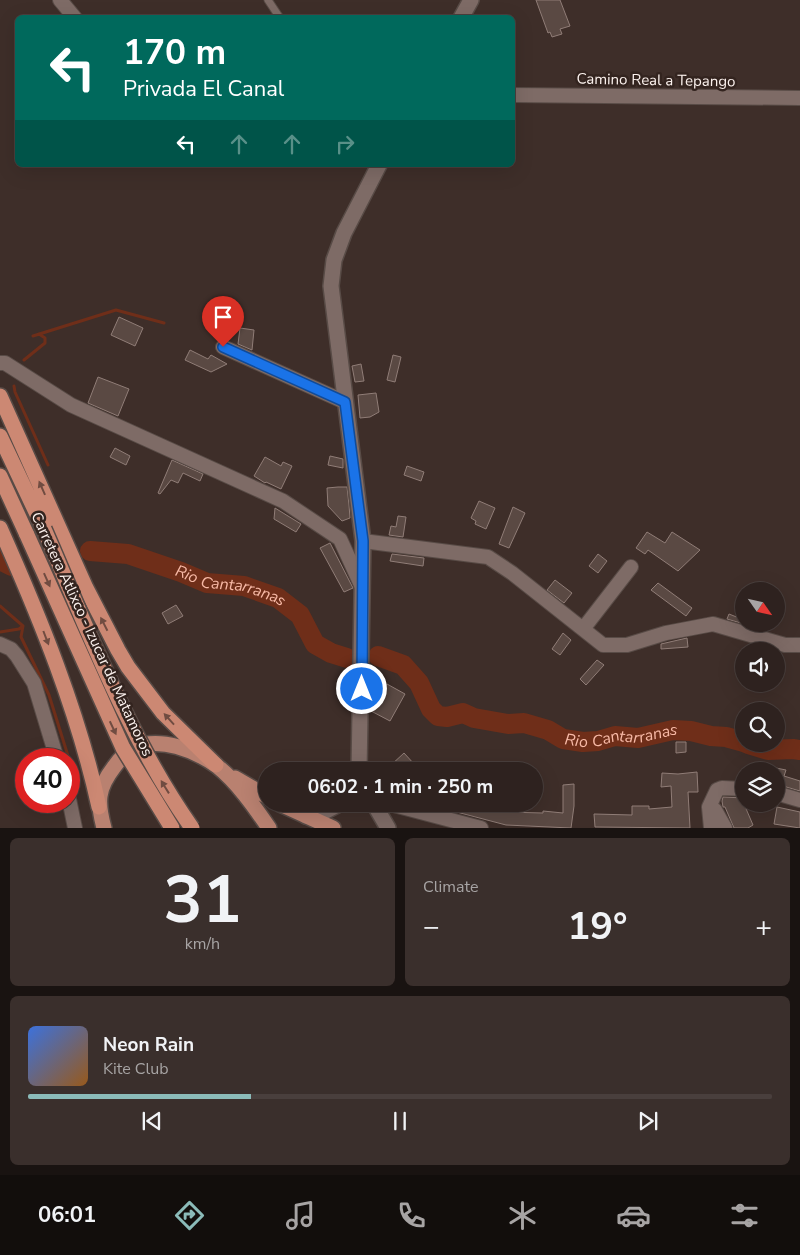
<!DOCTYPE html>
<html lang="en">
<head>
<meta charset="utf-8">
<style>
  :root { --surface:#2e221f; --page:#3a2f2c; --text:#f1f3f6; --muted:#a7a4a4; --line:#493f3d; --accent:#8bbbb9 }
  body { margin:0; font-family:"Nunito Sans",sans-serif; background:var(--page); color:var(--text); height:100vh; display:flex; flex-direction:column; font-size:19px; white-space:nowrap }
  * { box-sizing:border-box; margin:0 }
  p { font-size:16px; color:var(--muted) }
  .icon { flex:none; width:28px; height:28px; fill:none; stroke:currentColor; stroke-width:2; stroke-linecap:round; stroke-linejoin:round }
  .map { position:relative; height:828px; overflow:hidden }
  .panel { display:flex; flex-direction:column; gap:10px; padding:10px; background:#191311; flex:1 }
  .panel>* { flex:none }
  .banner { position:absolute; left:15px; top:15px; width:500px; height:152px; border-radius:8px; box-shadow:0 5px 20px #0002,0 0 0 1px var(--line); background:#00695c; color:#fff; overflow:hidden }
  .needle { width:32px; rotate:124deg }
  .controls { position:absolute; left:735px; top:582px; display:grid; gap:10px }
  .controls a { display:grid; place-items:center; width:50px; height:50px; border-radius:50%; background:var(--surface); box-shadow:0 5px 20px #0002,0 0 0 1px var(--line); font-size:25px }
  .speed { position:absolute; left:15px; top:748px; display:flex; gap:10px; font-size:25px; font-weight:700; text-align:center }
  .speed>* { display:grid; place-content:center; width:65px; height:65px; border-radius:50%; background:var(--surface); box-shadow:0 5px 20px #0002,0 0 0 1px var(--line); line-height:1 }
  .speed .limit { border:8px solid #d22; background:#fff; color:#111 }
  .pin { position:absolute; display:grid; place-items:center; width:42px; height:42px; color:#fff; margin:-51px -21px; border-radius:50% 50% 50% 0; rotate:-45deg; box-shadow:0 0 5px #0007 }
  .pin .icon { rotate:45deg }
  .me { position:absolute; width:55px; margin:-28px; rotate:0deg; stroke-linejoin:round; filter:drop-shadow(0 0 4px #0008) }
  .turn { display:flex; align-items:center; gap:18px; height:105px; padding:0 25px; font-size:22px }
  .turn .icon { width:65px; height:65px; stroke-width:2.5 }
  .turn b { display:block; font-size:35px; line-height:42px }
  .lanes { display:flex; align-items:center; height:48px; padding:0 25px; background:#0003; justify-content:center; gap:25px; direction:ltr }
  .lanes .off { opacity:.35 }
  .big { font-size:38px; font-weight:700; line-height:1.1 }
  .panel .card { flex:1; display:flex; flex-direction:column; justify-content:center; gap:8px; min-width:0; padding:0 18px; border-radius:8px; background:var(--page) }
  .panel .dial { align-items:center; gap:0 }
  .dial b { font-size:65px; line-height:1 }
  .song { display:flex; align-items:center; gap:15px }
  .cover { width:60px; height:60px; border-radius:8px; background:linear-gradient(135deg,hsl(220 70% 55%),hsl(30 70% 35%)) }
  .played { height:5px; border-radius:2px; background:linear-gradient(90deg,var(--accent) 30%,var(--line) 30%) }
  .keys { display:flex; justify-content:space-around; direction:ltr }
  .heat { display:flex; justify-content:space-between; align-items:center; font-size:28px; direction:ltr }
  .panel .tiles { flex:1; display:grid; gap:10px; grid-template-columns:1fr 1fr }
  .card:last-child { grid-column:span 2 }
  .trip { position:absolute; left:258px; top:762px; width:285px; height:50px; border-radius:25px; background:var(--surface); box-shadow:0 5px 20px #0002,0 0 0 1px var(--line); font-weight:700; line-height:50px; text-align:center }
  .menu { display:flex; height:80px; justify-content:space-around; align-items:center; background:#120e0c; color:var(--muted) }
  .menu .icon { width:35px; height:35px }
  .menu .active { color:var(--accent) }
  .menu b { font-size:22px; color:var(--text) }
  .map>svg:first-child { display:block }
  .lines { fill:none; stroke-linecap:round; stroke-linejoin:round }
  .stream { stroke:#6f2e19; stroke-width:3 }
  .river { stroke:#6f2e19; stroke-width:20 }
  .building { fill:#5a4943; stroke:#907d77 }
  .service-casing { stroke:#584b46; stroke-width:9 }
  .minor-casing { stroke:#584b46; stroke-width:16 }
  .tertiary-casing { stroke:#584b46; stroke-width:18 }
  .primary-casing { stroke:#584b46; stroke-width:18 }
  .trunk-casing { stroke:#584b46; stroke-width:18 }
  .service { stroke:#7e6b66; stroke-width:7 }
  .minor { stroke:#7e6b66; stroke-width:14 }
  .tertiary { stroke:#7e6b66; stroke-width:15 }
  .primary { stroke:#b98170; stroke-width:15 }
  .trunk { stroke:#cc8873; stroke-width:15 }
  .trunk-bridge-casing { stroke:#584b46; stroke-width:18; stroke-linecap:butt }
  .trunk-bridge { stroke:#cc8873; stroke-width:15 }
  .oneway { fill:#704c41 }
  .route-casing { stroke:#114b97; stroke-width:12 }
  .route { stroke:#1a73e8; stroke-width:9 }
  .labels { text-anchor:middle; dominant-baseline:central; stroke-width:5; stroke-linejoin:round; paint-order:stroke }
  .street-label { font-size:15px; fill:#fbf1ed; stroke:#33241f }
  .water-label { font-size:16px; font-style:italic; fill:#f7b9a6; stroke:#33241f }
</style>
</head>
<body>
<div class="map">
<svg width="800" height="828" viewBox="0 0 800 828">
  <rect width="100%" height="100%" fill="#3e2e29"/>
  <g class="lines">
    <!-- stream -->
    <path class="stream" d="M33,336L116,310L164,323
      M24,360L45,343V338L39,334
      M14,386L15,392L48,465
      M0,606L23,626L21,637L49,695L69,759
      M0,632L19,629L23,626"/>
    <!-- river -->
    <g class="river">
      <path id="s1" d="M90,551L128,554L181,572L207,583L244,586L278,598L300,615L315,644L331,653L347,658"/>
      <path d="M0,560L12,566"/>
      <path id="s2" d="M378,656L403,665L419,683L431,709L438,716L447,717L463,713L474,718L508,724L524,723L548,730L563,739L583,742L598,741L615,736L638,738L673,730L691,731L711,736L726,737L744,742"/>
      <path d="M748,744L768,750L793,749L800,750"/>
    </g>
  </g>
  <!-- building -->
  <path class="building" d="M536,0H560L570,26L560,29L562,34L552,37L550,32L548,33Z
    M119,317L143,328L135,346L111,335Z
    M240,328L254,330L252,350L238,344Z
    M190,350L208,359L211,355L227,364L211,372L185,360Z
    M393,355L401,357L395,382L387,380Z
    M361,364L364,381L355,382L352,366Z
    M98,377L129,389L118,416L88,403Z
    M376,393L379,412L370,417L360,418L358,395Z
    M115,448L130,456L126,465L110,457Z
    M330,456L343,459V468L328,465Z
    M265,457L281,466L283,462L292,466L281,489L266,482L265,483L254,476Z
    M172,460L203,474L200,481L183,473L178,483L171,480L160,494L158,493Z
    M407,466L424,472L421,481L404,475Z
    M338,487H347L349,505L350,518L342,521L328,506L327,488Z
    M479,501L495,508L486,529L475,524L476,521L471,518Z
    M513,507L525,513L509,548L499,544Z
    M275,508L301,524L296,532L274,519Z
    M398,516L406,517L403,537L389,535L391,526L396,527Z
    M647,532L665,543L672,532L700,550L678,571L648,550L645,554L636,548Z
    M330,543L353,588L344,592L320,548Z
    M392,554L424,558L423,566L390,561Z
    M598,554L607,561L598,573L589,566Z
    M555,580L572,593L564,603L547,590Z
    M658,583L692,608L686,616L651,590Z
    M176,605L183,616L168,624L162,613Z
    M729,614L744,620V624H752L755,625V627L727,619Z
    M563,633L571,640L560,655L552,649Z
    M687,638L688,647L661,649V644Z
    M597,660L604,665L586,685L580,679Z
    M387,684L405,694L390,721L371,711Z
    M676,742H686V752L676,753Z
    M404,753L415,765L409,771H395L390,766Z
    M776,768L786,770L784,776L800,781V791L776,784Z
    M697,772L698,792H688L690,828L595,827L594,814L632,815V806H649V809L672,807L671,786L661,787L662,773L678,774Z
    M574,784V806L571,828L506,825L430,805V804H467L466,806L491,811L492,808L505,812L543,813V811L563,813V785Z
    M723,797L744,798V804L753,825L748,828H734L725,807H723L722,801Z
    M777,807L800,812V828L774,824Z"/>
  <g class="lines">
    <defs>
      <path id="service" d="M268,0L280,18"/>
      <path id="minor" d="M60,0L75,18
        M512,95L800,98
        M223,347L345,402
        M0,363H5L71,405L283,501L340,539L362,587
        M363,541L488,557L512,573L603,645H627L666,633L713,624L785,645H800
        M583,629L631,567
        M0,644L11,649L17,656L34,683L57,759
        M776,793L800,800
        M69,799L75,828
        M390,804L481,828
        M709,807L715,810L725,828
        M711,828L709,807L717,790L722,788L744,789"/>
      <path id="tertiary" d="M461,18L471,0
        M359,771L363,541L331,286L334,260L344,233L379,165
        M374,804L388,828
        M306,816L322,813L339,804"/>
      <path id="primary" d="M235,778L266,796
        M280,804L333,828
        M104,828C97,802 97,789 114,767C119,760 126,752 133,748C160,736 195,750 217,766C237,782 254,806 269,828"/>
      <path id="trunk" d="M0,396L86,588L118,650L128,667L163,713L216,765
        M0,436L44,529
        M0,476L27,535
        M0,528C40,618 78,711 99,807"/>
    </defs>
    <!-- service casing -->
    <use href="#service" class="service-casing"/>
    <!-- minor casing -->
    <use href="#minor" class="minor-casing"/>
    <!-- tertiary casing -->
    <use href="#tertiary" class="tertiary-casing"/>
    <!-- primary casing -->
    <use href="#primary" class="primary-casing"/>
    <!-- trunk casing -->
    <use href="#trunk" class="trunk-casing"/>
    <!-- service -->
    <use href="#service" class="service"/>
    <!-- minor -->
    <use href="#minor" class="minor"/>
    <!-- tertiary -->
    <use href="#tertiary" class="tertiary"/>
    <!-- primary -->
    <use href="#primary" class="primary"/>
    <!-- trunk -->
    <use href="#trunk" class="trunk"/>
    <defs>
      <path id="trunk-bridge" d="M44,529C88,630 128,737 192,828
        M27,535L123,748L172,828"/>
    </defs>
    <!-- trunk-bridge casing -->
    <use href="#trunk-bridge" class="trunk-bridge-casing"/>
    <!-- trunk-bridge -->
    <use href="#trunk-bridge" class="trunk-bridge"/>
  </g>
  <!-- one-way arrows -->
  <defs><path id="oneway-solid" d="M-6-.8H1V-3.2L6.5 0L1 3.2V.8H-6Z" transform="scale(1.25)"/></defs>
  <g class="oneway">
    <use href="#oneway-solid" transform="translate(42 488) rotate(-114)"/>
    <use href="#oneway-solid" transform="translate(47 580) rotate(66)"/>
    <use href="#oneway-solid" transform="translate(104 624) rotate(-117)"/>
    <use href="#oneway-solid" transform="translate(46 638) rotate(69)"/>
    <use href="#oneway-solid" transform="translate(169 719) rotate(-132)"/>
    <use href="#oneway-solid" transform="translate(113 728) rotate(65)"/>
    <use href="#oneway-solid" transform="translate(165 787) rotate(-122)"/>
  </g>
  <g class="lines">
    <defs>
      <path id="route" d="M223,347L345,402L363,541L362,689"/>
    </defs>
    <!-- route casing -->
    <use href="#route" class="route-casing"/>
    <!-- route -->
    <use href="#route" class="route"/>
  </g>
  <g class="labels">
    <!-- street labels -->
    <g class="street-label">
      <text transform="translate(656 80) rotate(1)">Camino Real a Tepango</text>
      <text transform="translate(92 634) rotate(65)">Carretera Atlixco - Izucar de Matamoros</text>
    </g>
    <!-- water labels -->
    <g class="water-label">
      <text stroke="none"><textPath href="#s1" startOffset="146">Rio Cantarranas</textPath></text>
      <text stroke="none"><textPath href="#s2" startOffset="279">Rio Cantarranas</textPath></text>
    </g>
  </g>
</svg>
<div class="controls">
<a><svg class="needle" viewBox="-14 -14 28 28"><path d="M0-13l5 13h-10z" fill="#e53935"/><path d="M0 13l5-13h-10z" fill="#a7a4a4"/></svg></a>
<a><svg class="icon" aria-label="sound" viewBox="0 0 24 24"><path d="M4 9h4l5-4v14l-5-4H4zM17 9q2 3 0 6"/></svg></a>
<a><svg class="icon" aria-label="search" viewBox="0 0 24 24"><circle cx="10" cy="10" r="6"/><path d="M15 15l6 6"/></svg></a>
<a><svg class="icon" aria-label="layers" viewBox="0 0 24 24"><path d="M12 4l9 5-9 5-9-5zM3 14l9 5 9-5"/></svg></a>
</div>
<div class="speed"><div class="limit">40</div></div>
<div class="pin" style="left:223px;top:347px;background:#d93025"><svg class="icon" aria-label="arrive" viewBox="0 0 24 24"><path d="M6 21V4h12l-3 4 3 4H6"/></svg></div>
<svg class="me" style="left:362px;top:689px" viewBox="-20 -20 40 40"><circle r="17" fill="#1a73e8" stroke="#fff" stroke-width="3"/><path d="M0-11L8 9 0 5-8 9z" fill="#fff"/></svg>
<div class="trip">06:02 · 1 min · 250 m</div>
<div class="banner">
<div class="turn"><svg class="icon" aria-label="left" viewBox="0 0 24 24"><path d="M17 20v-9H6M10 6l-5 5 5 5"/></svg><div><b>170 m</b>Privada El Canal</div></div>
<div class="lanes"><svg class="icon" aria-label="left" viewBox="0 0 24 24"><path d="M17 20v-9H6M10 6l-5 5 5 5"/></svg><svg class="icon off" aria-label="ahead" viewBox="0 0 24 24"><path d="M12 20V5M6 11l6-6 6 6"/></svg><svg class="icon off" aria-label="ahead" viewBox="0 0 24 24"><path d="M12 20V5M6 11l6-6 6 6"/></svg><svg class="icon off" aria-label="right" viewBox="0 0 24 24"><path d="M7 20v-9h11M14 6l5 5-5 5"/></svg></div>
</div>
</div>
<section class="panel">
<div class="tiles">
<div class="card dial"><b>31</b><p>km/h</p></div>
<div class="card"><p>Climate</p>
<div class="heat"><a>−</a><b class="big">19°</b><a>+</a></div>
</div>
<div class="card">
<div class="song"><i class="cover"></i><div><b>Neon Rain</b><p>Kite Club</p></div></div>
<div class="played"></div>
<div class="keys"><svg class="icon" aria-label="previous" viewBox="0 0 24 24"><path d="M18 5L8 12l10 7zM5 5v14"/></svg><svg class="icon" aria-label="pause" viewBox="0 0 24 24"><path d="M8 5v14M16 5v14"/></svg><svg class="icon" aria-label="next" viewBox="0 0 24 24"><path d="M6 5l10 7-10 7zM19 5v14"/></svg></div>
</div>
</div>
</section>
<nav class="menu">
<b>06:01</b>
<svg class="icon active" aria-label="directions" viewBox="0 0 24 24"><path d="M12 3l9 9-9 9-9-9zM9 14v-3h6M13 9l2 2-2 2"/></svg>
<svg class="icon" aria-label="music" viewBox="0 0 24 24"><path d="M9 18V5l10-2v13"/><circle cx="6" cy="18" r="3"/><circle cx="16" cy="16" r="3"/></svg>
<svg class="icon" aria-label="phone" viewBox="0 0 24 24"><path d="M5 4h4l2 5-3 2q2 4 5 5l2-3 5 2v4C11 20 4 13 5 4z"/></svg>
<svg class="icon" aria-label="climate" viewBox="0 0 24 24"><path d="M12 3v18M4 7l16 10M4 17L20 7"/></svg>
<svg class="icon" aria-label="car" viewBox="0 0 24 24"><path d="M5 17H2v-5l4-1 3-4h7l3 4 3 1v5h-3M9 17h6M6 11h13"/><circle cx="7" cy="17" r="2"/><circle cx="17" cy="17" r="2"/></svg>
<svg class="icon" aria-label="filters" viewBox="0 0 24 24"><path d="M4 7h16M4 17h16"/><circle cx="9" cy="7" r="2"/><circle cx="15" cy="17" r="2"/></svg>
</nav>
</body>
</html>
